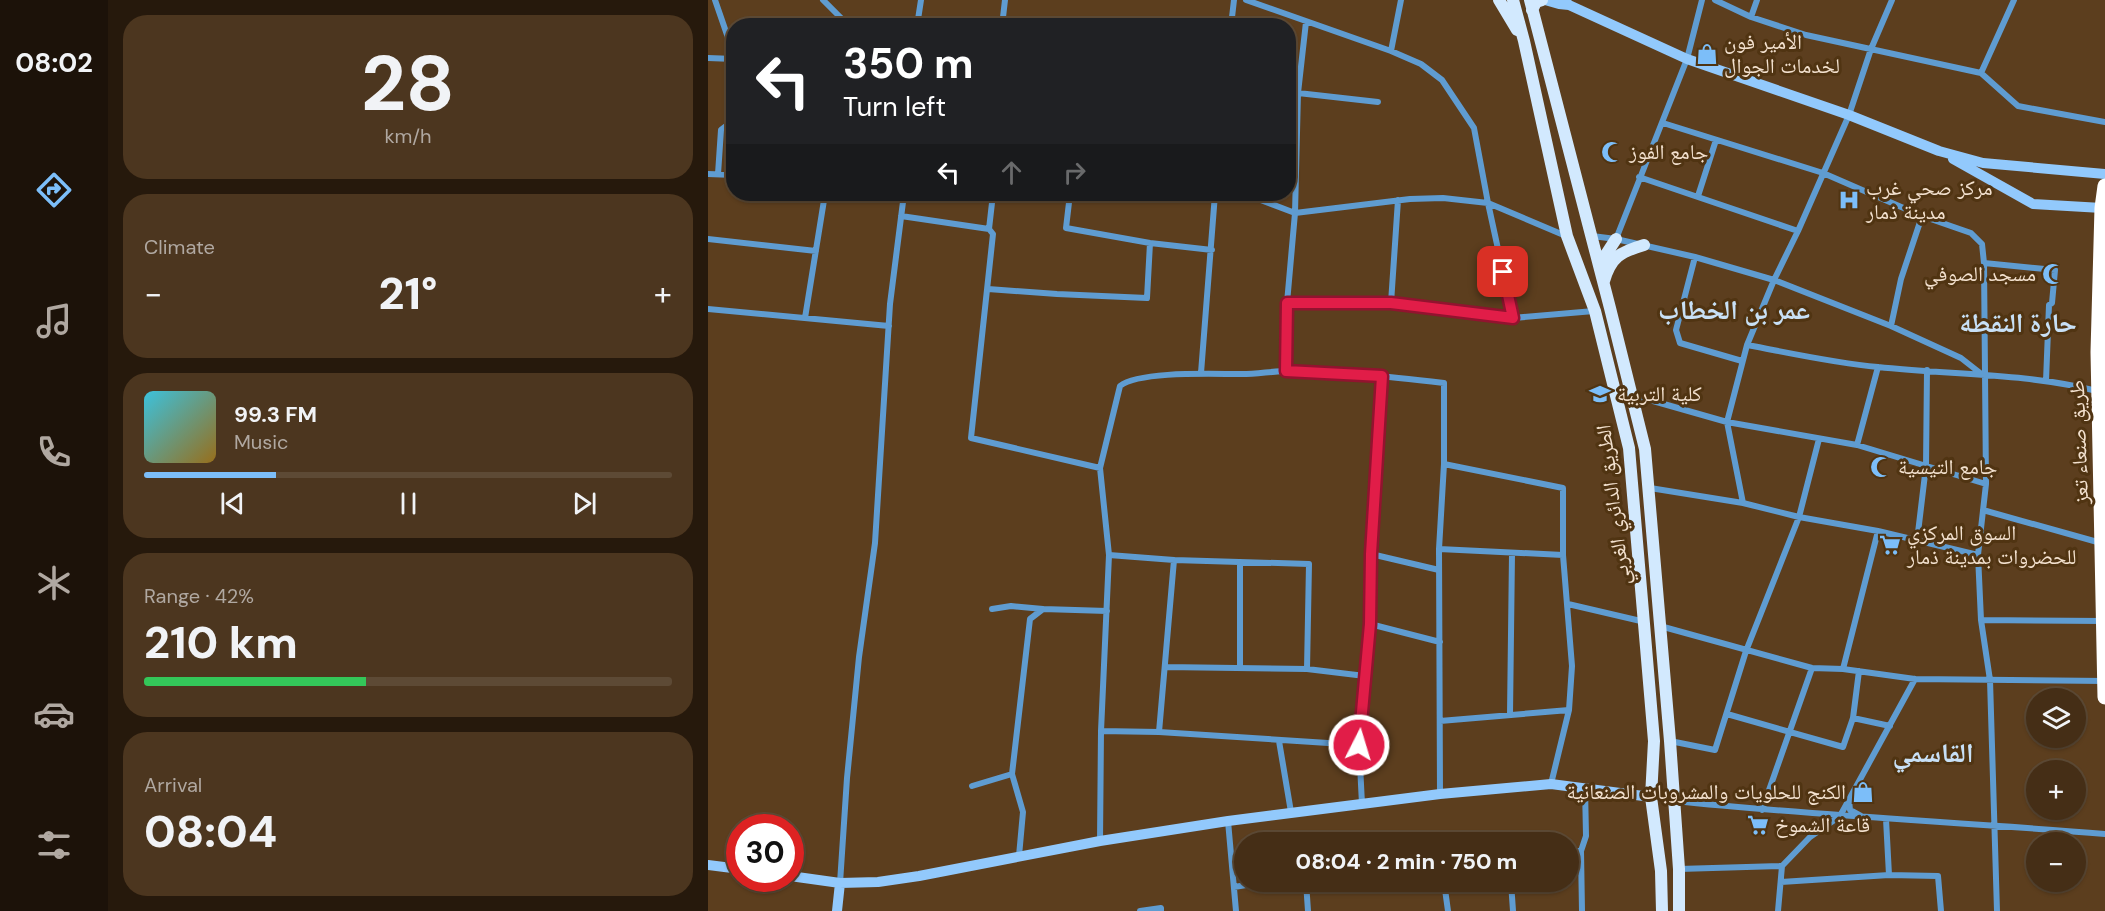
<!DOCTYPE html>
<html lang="en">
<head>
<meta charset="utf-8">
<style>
  :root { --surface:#452e16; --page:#4c361f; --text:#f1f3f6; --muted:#b0a8a1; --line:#5d4a35; --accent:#7cbef9 }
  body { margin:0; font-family:"DM Sans","Noto Naskh Arabic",sans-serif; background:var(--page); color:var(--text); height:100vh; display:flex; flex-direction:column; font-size:22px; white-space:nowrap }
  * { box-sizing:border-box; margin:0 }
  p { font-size:20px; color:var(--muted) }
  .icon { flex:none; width:33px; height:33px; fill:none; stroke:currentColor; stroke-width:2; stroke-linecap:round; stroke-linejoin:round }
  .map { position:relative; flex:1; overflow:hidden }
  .panel { display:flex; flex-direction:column; gap:15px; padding:15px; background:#26190c; width:600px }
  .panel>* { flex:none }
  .top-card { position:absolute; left:18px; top:18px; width:570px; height:183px; border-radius:24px; box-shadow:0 2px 4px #0004,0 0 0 2px var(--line); background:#202124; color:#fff; overflow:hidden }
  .tools { position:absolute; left:1318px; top:688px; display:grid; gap:12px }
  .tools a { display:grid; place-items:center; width:60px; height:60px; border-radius:50%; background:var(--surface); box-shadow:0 2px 4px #0004,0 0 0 2px var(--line); font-size:30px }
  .speed { position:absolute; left:18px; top:814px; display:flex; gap:12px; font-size:30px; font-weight:700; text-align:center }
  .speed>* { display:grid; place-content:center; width:78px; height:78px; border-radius:50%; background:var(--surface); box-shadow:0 2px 4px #0004,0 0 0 2px var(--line); line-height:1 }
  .speed .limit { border:9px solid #d22; background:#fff; color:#111 }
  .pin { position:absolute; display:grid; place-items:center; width:51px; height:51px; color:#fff; margin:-26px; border-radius:12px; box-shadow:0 3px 9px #0006 }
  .me { position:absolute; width:66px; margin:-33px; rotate:5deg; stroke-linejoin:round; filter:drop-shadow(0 0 4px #0008) }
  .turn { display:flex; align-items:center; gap:21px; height:126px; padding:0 18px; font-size:27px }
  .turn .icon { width:78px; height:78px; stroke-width:2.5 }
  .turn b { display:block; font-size:42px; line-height:51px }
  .lanes { display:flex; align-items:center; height:57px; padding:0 18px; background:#0003; justify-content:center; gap:30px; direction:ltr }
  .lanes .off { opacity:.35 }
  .big { font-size:45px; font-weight:800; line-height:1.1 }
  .panel .card { flex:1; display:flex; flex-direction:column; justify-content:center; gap:9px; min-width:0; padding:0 21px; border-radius:24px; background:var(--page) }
  .panel .dial { align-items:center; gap:0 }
  .dial b { font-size:78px; line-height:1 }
  .song { display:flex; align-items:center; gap:18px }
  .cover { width:72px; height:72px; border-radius:9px; background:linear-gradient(135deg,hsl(190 70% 55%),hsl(40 70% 35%)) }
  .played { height:6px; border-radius:3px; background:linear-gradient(90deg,var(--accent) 25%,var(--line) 25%) }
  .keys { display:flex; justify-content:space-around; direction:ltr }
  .heat { display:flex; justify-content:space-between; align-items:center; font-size:33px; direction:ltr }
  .charge { height:9px; border-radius:4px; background:linear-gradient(90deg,#34c759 42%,var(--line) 0) }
  .trip { position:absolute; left:526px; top:832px; width:345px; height:60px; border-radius:30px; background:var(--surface); box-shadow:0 2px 4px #0004,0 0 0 2px var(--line); font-weight:800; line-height:60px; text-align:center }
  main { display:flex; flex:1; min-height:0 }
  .menu { display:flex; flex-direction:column; width:108px; justify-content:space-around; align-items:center; background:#1c1209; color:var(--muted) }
  .menu .icon { width:42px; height:42px }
  .menu .on { color:var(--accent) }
  .menu b { font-size:27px; color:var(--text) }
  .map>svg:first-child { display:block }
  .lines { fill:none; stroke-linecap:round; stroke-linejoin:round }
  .street { stroke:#5f9cd1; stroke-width:6 }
  .secondary { stroke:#92c9fc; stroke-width:10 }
  .primary { stroke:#d2e9fe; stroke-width:12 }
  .highway { stroke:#fff; stroke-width:15 }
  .route-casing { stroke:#92132f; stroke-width:15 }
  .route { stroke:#e11d48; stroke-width:10 }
  .labels { text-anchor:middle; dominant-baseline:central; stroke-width:6; stroke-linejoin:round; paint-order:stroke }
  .poi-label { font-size:21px; fill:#f3e1cf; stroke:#503412; text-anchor:start }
  .street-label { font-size:21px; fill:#f3e1cf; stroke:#503412 }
  .district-label { font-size:27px; font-weight:bold; fill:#c8e0f6; stroke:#503412 }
</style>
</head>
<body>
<main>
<nav class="menu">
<b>08:02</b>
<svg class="icon on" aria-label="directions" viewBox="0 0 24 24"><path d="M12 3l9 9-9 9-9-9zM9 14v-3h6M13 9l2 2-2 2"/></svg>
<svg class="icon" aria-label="music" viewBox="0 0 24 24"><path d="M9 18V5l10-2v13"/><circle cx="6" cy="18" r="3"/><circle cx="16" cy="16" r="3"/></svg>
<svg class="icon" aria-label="phone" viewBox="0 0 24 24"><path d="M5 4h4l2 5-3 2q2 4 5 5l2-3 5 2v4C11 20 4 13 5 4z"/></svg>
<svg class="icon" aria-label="climate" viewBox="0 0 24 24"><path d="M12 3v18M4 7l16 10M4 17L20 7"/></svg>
<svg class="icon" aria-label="car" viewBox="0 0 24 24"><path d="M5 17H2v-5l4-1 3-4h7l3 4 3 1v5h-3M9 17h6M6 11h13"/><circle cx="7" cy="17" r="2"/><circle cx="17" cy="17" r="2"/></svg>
<svg class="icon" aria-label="filters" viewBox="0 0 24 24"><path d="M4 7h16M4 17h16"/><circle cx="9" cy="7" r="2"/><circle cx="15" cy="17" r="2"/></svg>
</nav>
<section class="panel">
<div class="card dial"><b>28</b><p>km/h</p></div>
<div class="card"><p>Climate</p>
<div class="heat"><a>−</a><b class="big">21°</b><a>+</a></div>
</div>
<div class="card">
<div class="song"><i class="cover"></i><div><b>99.3 FM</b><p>Music</p></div></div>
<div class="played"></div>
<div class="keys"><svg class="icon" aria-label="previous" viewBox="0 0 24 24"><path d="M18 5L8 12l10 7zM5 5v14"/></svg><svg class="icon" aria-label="pause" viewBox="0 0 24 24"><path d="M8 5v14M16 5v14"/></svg><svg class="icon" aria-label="next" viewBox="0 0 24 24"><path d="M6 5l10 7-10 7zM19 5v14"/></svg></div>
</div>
<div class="card"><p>Range · 42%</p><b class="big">210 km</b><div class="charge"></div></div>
<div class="card"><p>Arrival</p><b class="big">08:04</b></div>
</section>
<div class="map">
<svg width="1397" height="911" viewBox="0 0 1397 911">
  <rect width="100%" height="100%" fill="#5c3e1e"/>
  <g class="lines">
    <!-- street -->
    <path class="street" d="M7,0L26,55
      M115,0L141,26
      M538,0L683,51L713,64L734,80L766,128L780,203L805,318
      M1007,0L1043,17L1098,35L1273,73L1310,106L1397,122
      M1043,17L1049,0
      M209,26L213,0
      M294,26L297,0
      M523,26L526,0
      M683,51L693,0
      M0,58L26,59
      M1273,73L1306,0
      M590,93L670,102
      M955,123L1115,173L1214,216L1263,233L1274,244L1276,263L1278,484L1270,555L1273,620L1282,680L1289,911
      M0,174L26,175
      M10,174L13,130L26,120
      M931,177L1090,231
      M362,194L358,228L442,243L504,250
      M537,194L587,213L702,199L735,198L780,203L858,236
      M990,196L1008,140
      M193,216L281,229L285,234L263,438L392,468
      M281,229L285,194
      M884,236L908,239L979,59L994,0
      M0,239L108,251
      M908,239L987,257L1066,280L1183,326L1253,358L1276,376
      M987,257L968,330L972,343L1034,361
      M1276,263L1347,270L1344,303L1341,305L1338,381
      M280,289L349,294L439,298L442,243
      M579,303H683L805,318L886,311
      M683,303L690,200
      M0,309L181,326
      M97,318L117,194
      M1183,326L1193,279L1214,216
      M1039,345C1082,353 1126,363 1170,367C1243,375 1318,373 1389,391
      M578,371L579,303L587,213L590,93L598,22
      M493,373L507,194
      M924,395L1019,422L1149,445L1278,484
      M1149,445L1170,367
      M736,464L855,488V555L864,666L861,710L843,784
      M942,488L1035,503L1091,517L1170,531L1270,555
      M1035,503L1019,422L1039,345L1066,280L1090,231L1141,115L1163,49L1184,0
      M1275,510L1393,543
      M1209,541L1218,466L1219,370
      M731,549L855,555
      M663,554L731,570
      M401,555L466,560L601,564L599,669L657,676
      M532,562V668
      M860,604L937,622
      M284,609L303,606L335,609
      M1273,620L1396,621
      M662,624L732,642
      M952,626L1104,668L1135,669L1207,679L1397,681
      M457,667L599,669
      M1135,669L1170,531
      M802,714L804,554
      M1019,714L1135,747L1145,718L1151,671
      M1145,718L1182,726
      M732,721L861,710
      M393,731L451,732L651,745
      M451,732L466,560
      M571,741L583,812
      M962,741L1007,750L1038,651L1091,517L1111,439
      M264,786L304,774
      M1141,800L1142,810L1153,816
      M966,801C1110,816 1253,822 1397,834
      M654,804L651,745L662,624L663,554L674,376
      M1054,810L1104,668
      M1178,819L1181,875
      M520,821L528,911
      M392,841L393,731L401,555L392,468L412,386C431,371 504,374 529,374C546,375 563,371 580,371C632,371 684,377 736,383V464L731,549L732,794
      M861,851H873
      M311,856L315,812L304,774L322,619L335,609L399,611
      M971,869L1074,866
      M598,882L600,911
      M736,882L740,911
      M803,882L805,911
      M1073,882L1181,875L1230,876L1233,911
      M132,883L139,778L151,657L167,543L182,304L196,194
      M526,887L557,882
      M432,911L453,908V911
      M874,911L873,851L878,836L877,787
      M1070,911L1074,866L1102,837L1132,816L1207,679"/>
    <!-- secondary -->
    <path class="secondary" d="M837,0L851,4L861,5
      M856,0L861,5L979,59L1141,115L1231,151L1275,163L1397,174
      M1245,159L1325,204L1394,208
      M0,865L32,869
      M82,876L132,883L170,882L211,876L392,841L520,821L732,794L843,784L943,797
      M129,911L132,883"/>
    <!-- primary -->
    <path class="primary" d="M791,0L809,30
      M805,0L816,41L859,236L887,311L921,448L946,741L943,797L953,871L954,911
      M822,0L902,308L937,449L962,741L971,869V911
      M824,10L828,2L834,0
      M896,269L897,256L908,239
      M896,281C903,257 912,252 936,245"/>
    <!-- highway -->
    <path class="highway" d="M1397,186L1394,208L1390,352L1397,697"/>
  </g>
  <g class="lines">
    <defs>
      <path id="route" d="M651,745L662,624L663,554L674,376L578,371L579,303H683L805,318L795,272"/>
    </defs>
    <!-- route casing -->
    <use href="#route" class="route-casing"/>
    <!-- route -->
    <use href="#route" class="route"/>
  </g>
  <!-- icons -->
  <defs>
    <symbol id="shop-bare" viewBox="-9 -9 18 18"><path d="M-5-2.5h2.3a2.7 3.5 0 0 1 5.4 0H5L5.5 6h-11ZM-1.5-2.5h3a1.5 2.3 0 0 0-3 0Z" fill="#7cbef9" stroke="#503412" stroke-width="2.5" paint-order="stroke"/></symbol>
    <symbol id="mosque-bare" viewBox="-9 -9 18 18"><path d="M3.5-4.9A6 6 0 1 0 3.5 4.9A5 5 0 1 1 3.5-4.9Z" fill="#7cbef9" stroke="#503412" stroke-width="2.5" paint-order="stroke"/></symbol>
    <symbol id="hospital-bare" viewBox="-9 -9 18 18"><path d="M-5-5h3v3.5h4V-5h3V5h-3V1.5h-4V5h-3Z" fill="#7cbef9" stroke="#503412" stroke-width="2.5" paint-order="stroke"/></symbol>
    <symbol id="university-bare" viewBox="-9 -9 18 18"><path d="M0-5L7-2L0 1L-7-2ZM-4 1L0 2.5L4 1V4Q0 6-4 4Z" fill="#7cbef9" stroke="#503412" stroke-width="2.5" paint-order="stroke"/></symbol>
    <symbol id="supermarket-bare" viewBox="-9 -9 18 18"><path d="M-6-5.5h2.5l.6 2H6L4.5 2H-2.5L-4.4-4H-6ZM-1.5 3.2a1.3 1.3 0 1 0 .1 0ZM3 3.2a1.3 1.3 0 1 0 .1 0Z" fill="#7cbef9" stroke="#503412" stroke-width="2.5" paint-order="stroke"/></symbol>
  </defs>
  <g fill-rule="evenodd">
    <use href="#shop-bare" x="984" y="39" width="30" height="30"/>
    <use href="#mosque-bare" x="889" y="137" width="30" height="30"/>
    <use href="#hospital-bare" x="1126" y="185" width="30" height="30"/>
    <use href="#mosque-bare" x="1330" y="259" width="30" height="30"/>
    <use href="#university-bare" x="877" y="379" width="30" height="30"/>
    <use href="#mosque-bare" x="1158" y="452" width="30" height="30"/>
    <use href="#supermarket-bare" x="1167" y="530" width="30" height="30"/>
    <use href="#shop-bare" x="1140" y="777" width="30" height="30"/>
    <use href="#supermarket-bare" x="1035" y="810" width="30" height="30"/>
  </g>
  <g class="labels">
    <!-- poi labels -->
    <g class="poi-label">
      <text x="1016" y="42">الأمير فون<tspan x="1016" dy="24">لخدمات الجوال</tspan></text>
      <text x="921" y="152">جامع الفوز</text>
      <text x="1158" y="188">مركز صحي غرب<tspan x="1158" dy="24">مدينة ذمار</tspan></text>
      <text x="1328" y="274" text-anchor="end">مسجد الصوفي</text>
      <text x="909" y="394">كلية التربية</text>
      <text x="1190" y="467">جامع التيسية</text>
      <text x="1199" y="533">السوق المركزي<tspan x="1199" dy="24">للحضروات بمدينة ذمار</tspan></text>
      <text x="1138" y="792" text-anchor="end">الكنج للحلويات والمشروبات الصنعانية</text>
      <text x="1067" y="825">قاعة الشموخ</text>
    </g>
    <!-- street labels -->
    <g class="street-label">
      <text transform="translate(1371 442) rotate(-92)">طريق صنعاء تعز</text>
      <text transform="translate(905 505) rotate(-97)">الطريق الدائري الغربي</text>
    </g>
    <!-- district labels -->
    <g class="district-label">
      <text x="1026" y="309">عمر بن الخطاب</text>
      <text x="1310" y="322">حارة النقطة</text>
      <text x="1225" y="752">القاسمي</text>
    </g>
  </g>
</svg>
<div class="tools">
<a><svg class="icon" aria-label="layers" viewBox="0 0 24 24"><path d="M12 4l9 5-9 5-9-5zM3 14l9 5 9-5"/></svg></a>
<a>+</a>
<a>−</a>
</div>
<div class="speed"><div class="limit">30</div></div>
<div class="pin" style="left:795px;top:272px;background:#d93025"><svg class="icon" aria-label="arrive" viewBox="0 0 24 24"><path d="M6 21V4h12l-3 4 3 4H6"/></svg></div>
<svg class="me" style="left:651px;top:745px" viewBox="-20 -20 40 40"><circle r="17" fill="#e11d48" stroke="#fff" stroke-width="3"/><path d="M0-11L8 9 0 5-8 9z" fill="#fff"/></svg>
<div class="trip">08:04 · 2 min · 750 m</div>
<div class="top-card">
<div class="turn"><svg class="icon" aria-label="left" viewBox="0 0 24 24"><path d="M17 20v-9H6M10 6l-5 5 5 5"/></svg><div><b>350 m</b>Turn left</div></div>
<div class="lanes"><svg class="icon" aria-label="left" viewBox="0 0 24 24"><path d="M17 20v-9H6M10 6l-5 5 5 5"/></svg><svg class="icon off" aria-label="ahead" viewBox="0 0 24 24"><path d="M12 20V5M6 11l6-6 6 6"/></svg><svg class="icon off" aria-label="right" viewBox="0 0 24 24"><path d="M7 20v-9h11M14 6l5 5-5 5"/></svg></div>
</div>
</div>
</main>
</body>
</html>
